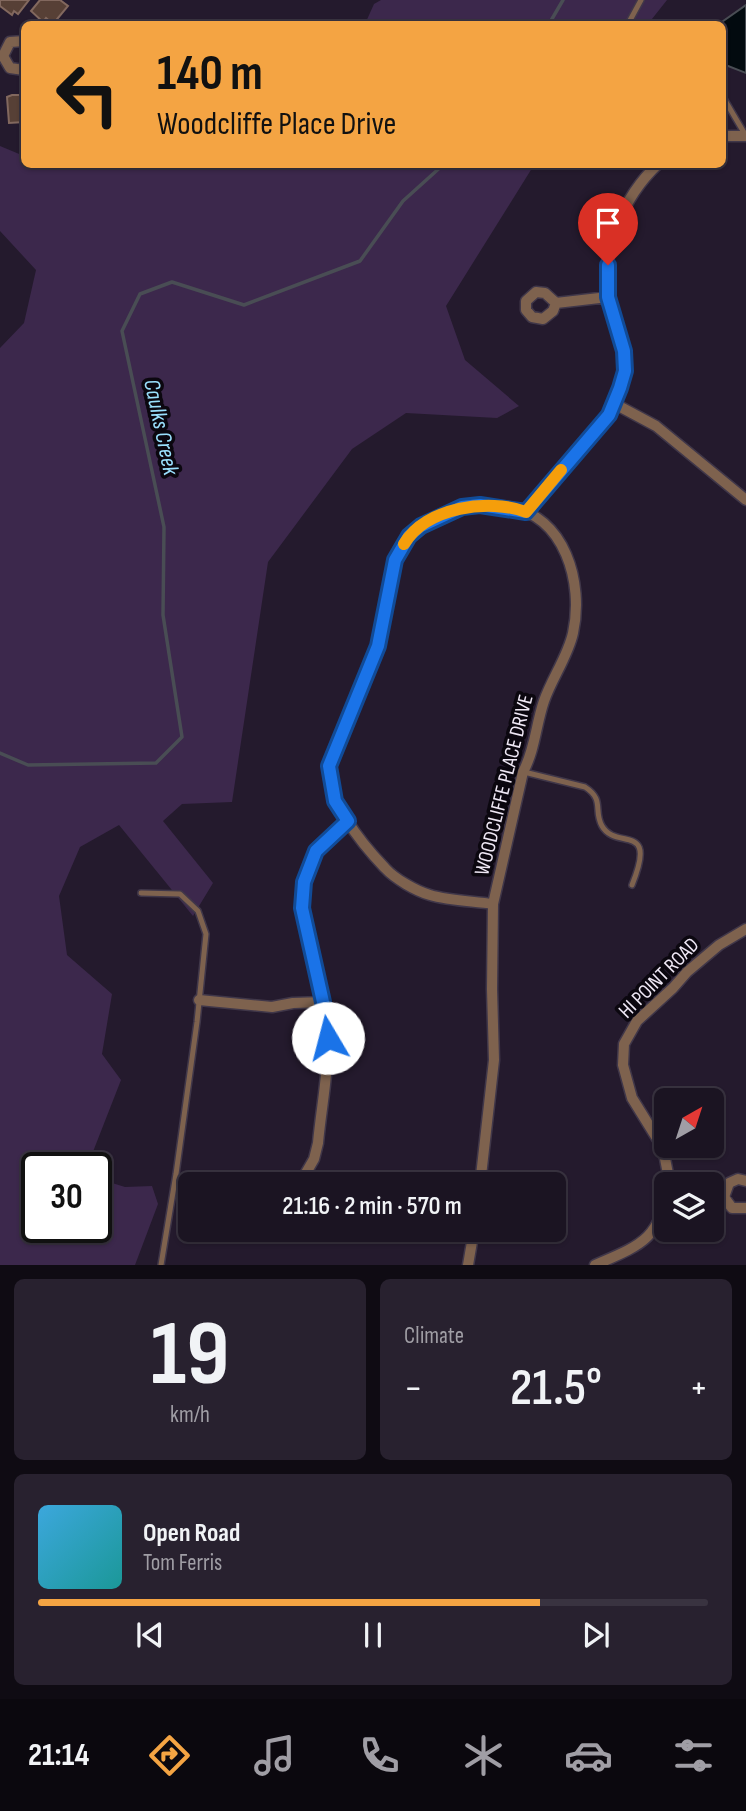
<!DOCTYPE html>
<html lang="en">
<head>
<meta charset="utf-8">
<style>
  :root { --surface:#1b1422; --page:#28212f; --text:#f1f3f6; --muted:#a09ea5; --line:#393340; --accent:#f4a443 }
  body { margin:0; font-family:"Sofia Sans Condensed",sans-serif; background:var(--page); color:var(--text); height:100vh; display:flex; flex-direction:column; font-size:26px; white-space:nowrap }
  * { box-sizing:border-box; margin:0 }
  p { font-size:23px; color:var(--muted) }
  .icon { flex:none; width:38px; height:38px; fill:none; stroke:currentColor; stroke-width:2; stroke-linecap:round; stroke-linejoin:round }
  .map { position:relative; height:1265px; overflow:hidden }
  .drawer { display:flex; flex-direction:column; gap:14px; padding:14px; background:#0f0b13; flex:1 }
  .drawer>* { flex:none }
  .guide { position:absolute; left:21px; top:21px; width:705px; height:147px; border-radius:10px; box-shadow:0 2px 5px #0004,0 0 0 2px var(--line); background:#f4a443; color:#111; overflow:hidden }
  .needle { width:46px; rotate:39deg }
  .fabs { position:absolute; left:654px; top:1088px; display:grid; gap:14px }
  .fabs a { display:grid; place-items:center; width:70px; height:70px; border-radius:10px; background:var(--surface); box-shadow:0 2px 5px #0004,0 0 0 2px var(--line); font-size:35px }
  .speed { position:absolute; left:21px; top:1152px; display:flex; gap:14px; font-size:35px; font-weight:700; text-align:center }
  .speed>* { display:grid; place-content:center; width:91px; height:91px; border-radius:50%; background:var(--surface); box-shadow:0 2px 5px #0004,0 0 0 2px var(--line); line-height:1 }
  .speed .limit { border:4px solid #111; border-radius:10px; background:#fff; color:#111 }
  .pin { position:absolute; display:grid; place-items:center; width:60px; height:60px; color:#fff; margin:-72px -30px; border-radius:50% 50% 50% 0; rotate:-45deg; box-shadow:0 0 7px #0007 }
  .pin .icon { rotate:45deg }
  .me { position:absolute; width:77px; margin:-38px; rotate:352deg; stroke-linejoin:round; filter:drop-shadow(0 0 5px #0008) }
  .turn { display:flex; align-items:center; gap:24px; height:147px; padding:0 21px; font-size:32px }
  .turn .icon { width:91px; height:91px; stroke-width:2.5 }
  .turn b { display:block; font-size:49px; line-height:60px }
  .big { font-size:52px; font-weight:600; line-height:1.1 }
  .drawer .widget { flex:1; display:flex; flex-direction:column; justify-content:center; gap:10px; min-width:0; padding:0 24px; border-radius:10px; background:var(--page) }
  .drawer .dial { align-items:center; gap:0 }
  .dial b { font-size:91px; line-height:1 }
  .song { display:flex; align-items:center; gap:21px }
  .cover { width:84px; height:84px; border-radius:10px; background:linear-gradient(135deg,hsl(200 70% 55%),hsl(180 70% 35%)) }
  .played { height:7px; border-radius:4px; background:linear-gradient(90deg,var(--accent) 75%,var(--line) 75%) }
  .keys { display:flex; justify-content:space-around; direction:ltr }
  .heat { display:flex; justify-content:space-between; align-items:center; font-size:38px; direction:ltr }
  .drawer .tiles { flex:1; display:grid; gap:14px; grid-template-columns:1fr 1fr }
  .widget:last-child { grid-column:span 2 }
  .trip { position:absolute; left:178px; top:1172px; width:388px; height:70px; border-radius:10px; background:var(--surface); box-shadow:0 2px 5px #0004,0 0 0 2px var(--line); font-weight:600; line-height:70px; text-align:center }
  .dock { display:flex; height:112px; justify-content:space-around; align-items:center; background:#0b080e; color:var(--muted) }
  .dock .icon { width:49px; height:49px }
  .dock .current { color:var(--accent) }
  .dock b { font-size:32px; color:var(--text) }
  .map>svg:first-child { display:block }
  .green { fill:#3c284c }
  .water { fill:#020a0f; stroke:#494d54; stroke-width:2 }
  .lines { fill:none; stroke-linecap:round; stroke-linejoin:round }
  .stream { stroke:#494d54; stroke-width:3.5 }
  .building { fill:#574036; stroke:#82685e; stroke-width:2 }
  .service-casing { stroke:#403749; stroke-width:8 }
  .minor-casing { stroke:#403749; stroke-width:13 }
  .service { stroke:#7e624e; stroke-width:5 }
  .minor { stroke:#7e624e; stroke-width:10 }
  .route-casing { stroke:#114b97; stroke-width:18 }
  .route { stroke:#1a73e8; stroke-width:12 }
  .slow { stroke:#f59e0b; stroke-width:12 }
  .labels { text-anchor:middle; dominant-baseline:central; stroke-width:7; stroke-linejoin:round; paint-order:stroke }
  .street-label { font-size:21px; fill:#efe8f5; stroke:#0b070f }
  .water-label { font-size:23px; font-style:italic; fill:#9ae0fd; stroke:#0b070f }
</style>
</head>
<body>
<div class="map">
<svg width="746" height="1265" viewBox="0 0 746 1265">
  <rect width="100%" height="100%" fill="#241a2d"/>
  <!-- green -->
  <path class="green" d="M381,0H667L648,24H365L374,4Z
    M0,146L24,156V164H164L184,168L209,164L534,165L446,306L465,360L519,406L497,418L406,413L352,449L268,562L232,802L182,804L163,821L213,883L193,916L119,825L80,847L59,896L67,955L112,994L102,1054L121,1080L87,1167H37V1227H96V1178L125,1187L152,1186L158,1204L135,1265H0V348L24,323L36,270L0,231Z"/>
  <!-- water -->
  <path class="water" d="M746,5V73L723,64V24H719Z"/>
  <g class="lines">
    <!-- stream -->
    <path class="stream" d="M549,24L563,0
      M0,753L28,765L156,763L182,737L163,615L164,527L122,331L140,294L172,282L244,305L360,261L403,201L444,164"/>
  </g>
  <!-- building -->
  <path class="building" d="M0,0H29L18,14L14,11L12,15L0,6Z
    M40,0H60L68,6L53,24L46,18L43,22L31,11Z
    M12,95H24V122L9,123L7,97Z"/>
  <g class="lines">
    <defs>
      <path id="service" d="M628,24L641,0
        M723,97L746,136
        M524,772L585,787C605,800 593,810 602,826C616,851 658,821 632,885
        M141,893L180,894L198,911L206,934L197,1022L176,1174L161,1265"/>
      <path id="minor" d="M24,41L10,42L3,56L10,68L24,70
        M723,136H746
        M536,292L545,293L556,303L553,311L543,319L532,317L526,310V301Z
        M556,303L608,297
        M615,404L656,426L746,500
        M526,511L609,415C619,395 629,371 622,348C618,331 610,314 608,296C602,248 623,197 658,164
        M199,1000L272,1007L293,1003L323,1002
        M746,1181L738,1179L729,1183L724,1197L732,1208H746
        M268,1185L281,1180L291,1185
        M299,1185L314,1159L318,1143C321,1109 329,1070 328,1037C326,982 282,897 317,850C325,839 338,830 348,821
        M480,1185L494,1060L492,989L493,904L523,772C535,750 536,724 544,701C552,678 568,656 573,633C584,583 565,515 508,507C477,503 448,508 422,525C381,553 393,606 378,646C367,676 354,705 341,734C337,744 331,753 329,763C323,797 363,845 385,868C395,879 416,891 430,895C450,901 473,901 493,904
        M667,1185L668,1174L663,1148L632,1098L623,1065L624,1044L637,1021L673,988L687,972L719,945L746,929
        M468,1265L474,1230
        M595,1265C639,1246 662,1239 667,1186"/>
    </defs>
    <!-- service casing -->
    <use href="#service" class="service-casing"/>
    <!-- minor casing -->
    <use href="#minor" class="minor-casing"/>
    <!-- service -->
    <use href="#service" class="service"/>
    <!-- minor -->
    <use href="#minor" class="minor"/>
  </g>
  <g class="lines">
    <defs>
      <path id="route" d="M328,1038L323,1002L302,908L304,882L316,851L348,821L335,801L329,766L378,646L395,560L409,536L421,526L462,507L480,505L526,512L609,415L620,388L625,371L624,351L608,297V265"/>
    </defs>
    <!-- route casing -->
    <use href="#route" class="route-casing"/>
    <!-- route -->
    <use href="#route" class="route"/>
    <!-- slow -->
    <path class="slow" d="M404,544C426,507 489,498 526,512L561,470"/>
  </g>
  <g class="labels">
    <!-- street labels -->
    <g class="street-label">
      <text transform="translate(504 785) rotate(-76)">WOODCLIFFE PLACE DRIVE</text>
      <text transform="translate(659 978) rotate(-45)">HI POINT ROAD</text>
    </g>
    <!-- water labels -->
    <g class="water-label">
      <text transform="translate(161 427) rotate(78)">Caulks Creek</text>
    </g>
  </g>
</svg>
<div class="fabs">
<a><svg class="needle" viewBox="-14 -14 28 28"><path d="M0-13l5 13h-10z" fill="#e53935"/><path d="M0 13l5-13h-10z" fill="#a09ea5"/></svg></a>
<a><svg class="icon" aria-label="layers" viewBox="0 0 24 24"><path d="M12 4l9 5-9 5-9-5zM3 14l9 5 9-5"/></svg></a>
</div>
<div class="speed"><div class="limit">30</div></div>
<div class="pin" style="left:608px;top:265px;background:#d93025"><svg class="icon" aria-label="arrive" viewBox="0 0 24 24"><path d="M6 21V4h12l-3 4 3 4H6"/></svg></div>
<svg class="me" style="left:328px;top:1038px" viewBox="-20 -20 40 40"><circle r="19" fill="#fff"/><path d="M0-13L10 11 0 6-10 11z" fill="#1a73e8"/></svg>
<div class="trip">21:16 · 2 min · 570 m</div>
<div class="guide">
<div class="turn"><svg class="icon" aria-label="left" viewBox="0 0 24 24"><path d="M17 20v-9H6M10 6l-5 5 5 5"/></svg><div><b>140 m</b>Woodcliffe Place Drive</div></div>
</div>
</div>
<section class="drawer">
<div class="tiles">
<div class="widget dial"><b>19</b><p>km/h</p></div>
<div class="widget"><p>Climate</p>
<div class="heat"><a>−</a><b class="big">21.5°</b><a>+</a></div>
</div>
<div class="widget">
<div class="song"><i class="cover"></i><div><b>Open Road</b><p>Tom Ferris</p></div></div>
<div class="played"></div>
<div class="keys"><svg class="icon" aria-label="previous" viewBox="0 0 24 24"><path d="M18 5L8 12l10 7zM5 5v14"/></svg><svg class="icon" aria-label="pause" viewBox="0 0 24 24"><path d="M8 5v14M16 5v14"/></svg><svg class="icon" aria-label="next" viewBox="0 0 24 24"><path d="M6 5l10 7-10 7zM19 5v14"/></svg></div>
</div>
</div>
</section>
<nav class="dock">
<b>21:14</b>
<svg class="icon current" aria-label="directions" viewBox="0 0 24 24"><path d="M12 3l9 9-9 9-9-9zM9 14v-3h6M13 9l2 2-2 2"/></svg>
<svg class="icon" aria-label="music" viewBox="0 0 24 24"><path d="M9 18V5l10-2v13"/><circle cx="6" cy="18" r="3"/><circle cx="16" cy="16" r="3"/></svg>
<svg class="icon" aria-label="phone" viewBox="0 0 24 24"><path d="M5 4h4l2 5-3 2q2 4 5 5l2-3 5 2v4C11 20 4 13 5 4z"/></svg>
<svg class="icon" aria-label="climate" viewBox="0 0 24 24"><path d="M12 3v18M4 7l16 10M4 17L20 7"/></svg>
<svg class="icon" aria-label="car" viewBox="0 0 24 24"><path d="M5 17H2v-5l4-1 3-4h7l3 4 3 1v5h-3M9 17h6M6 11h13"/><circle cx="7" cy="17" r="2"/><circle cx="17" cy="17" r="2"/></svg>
<svg class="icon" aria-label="filters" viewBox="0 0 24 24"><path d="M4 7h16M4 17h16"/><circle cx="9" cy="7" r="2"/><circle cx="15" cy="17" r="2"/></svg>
</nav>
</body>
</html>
